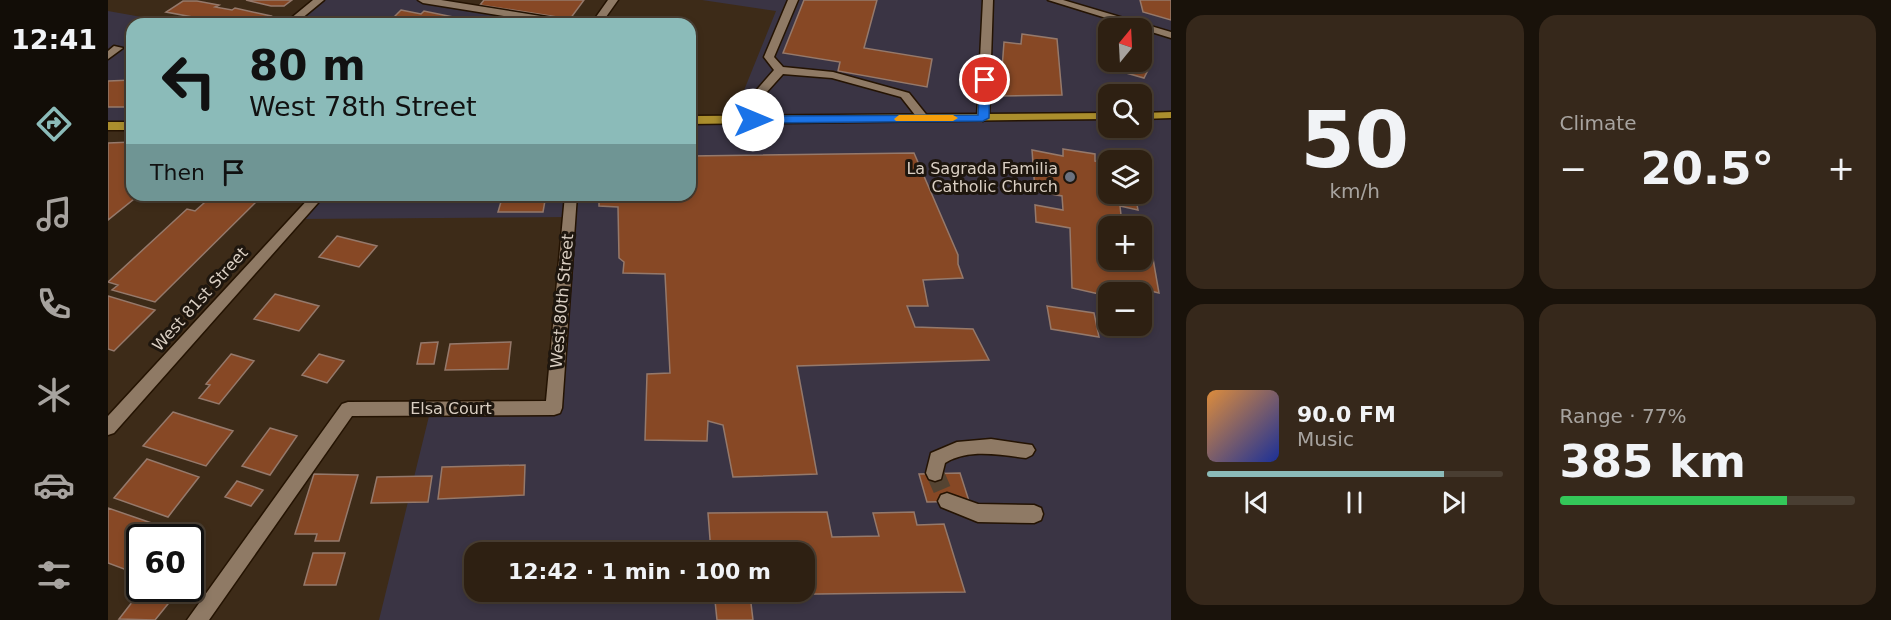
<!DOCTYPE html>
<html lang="en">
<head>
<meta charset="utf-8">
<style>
  :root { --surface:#2e2012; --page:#36281b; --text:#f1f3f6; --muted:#a7a39f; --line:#493e32; --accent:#8bbbb9 }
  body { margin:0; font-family:"DejaVu Sans",sans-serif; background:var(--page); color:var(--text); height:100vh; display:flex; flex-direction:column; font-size:22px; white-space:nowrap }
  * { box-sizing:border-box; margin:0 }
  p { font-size:20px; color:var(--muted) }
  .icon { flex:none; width:33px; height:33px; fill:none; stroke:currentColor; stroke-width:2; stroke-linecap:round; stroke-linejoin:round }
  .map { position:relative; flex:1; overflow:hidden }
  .sheet { display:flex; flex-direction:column; gap:15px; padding:15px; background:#19120a; width:720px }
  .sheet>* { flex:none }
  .guide { position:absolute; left:18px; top:18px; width:570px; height:183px; border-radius:18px; box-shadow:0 3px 9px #0003,0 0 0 2px var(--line); background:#8bbbb9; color:#111; overflow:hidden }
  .needle { width:39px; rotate:18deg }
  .controls { position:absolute; left:990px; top:18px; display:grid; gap:12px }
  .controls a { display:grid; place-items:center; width:54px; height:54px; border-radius:12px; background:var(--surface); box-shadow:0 3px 9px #0003,0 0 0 2px var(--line); font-size:30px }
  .speed { position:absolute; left:18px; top:524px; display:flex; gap:12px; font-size:30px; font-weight:700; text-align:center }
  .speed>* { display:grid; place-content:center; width:78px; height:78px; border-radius:50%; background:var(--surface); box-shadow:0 3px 9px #0003,0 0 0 2px var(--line); line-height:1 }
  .speed .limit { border:3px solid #111; border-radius:9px; background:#fff; color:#111 }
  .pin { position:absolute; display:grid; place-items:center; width:51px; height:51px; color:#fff; margin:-26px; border:3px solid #fff; border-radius:50%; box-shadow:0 2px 6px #0007 }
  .me { position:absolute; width:66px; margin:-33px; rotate:90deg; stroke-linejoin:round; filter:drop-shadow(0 0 4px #0008) }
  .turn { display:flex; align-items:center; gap:21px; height:126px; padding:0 24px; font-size:27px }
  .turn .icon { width:78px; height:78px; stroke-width:2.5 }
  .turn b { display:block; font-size:42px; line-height:51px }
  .then { display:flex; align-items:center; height:57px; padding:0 24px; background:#0003; gap:12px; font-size:22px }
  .big { font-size:45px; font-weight:700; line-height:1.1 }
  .sheet .widget { flex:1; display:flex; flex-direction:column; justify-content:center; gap:9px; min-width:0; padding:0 21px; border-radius:18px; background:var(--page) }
  .sheet .dial { align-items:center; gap:0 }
  .dial b { font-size:78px; line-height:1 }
  .song { display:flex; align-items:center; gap:18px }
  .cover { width:72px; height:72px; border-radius:9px; background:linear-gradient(135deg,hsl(30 70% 55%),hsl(230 70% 35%)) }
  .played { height:6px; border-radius:3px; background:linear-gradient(90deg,var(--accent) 80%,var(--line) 80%) }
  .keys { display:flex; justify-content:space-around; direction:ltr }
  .heat { display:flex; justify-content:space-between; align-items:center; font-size:33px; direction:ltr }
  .charge { height:9px; border-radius:4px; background:linear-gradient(90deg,#34c759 77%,var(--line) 0) }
  .sheet .tiles { flex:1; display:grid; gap:15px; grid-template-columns:repeat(2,1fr) }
  .trip { position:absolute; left:356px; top:542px; width:351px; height:60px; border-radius:18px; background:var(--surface); box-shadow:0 3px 9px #0003,0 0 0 2px var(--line); font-weight:700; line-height:60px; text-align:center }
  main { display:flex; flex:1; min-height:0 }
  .tab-bar { display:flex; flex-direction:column; width:108px; justify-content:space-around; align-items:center; background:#120d07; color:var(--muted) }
  .tab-bar .icon { width:42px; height:42px }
  .tab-bar .on { color:var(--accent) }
  .tab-bar b { font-size:27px; color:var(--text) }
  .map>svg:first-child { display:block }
  .commercial { fill:#3a3444; fill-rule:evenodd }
  .building { fill:#874825; stroke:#95796b; stroke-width:1.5 }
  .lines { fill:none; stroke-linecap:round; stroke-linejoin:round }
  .minor-tunnel { stroke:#554432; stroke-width:18; stroke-dasharray:18 9; stroke-linecap:butt }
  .minor-casing { stroke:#241302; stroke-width:3 }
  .major-casing { stroke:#241302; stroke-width:3 }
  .minor { fill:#8f7a65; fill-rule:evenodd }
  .major { fill:#ab8e2d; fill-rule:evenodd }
  .route { fill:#1a73e8; stroke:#114b97; stroke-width:1.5 }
  .slow { fill:#f59e0b }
  .worship-dot { fill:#6b7280; stroke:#1e160e; stroke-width:2 }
  .labels { text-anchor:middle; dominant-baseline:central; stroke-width:6; stroke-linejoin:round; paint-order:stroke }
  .poi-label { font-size:16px; fill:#dacfc3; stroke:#1e160e; text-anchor:end }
  .street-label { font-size:16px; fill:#dacfc3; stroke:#1e160e }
</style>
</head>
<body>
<main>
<nav class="tab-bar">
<b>12:41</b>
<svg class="icon on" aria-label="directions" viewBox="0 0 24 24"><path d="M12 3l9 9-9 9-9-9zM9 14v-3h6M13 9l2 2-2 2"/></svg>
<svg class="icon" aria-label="music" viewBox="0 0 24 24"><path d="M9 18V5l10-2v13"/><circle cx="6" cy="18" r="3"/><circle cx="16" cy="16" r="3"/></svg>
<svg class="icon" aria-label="phone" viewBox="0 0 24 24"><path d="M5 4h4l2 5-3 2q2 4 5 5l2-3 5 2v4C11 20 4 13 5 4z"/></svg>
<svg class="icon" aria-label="climate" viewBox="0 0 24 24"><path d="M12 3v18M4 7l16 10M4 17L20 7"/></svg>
<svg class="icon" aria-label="car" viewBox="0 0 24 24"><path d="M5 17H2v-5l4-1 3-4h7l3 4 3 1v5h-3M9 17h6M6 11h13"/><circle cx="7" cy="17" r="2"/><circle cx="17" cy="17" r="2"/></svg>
<svg class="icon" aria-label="filters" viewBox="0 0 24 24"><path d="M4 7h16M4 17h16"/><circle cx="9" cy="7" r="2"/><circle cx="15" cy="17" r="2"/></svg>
</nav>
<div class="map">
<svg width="1063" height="620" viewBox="0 0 1063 620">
  <rect width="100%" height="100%" fill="#3d2b18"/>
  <!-- commercial -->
  <path class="commercial" d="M211,0H316L464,24H181Z
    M594,0H1063V620H271L323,408H446L461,217L189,219L211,195H582V120H624L668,11ZM1000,28H1034V62H1000ZM1000,94H1034V128H1000ZM1000,160H1034V194H1000ZM1000,226H1034V260H1000ZM1000,292H1034V326H1000ZM366,552H696V591H366Z
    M0,11L73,24H24V126H0Z"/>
  <!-- building -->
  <path class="building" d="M138,0H184L176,6H163Z
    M376,0H476L462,19L372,5Z
    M696,0H769L756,48L824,59L819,87L730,71L732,62L675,53Z
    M1032,0H1063V20L1035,12Z
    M75,1H89L111,5L107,7L124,10L127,8L163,16L153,24H122L58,12Z
    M293,10L313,14L316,11L345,17L338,24H279Z
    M914,34L949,39L954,95L892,96L896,42L913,44Z
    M1034,57L1045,60L1036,78L1004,69L1007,62H1034Z
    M24,80V107H0V81Z
    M24,142V195H31L0,220V143Z
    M955,149L987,154V161L1000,163V194H1027L1030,210L1012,206L1014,224L1020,226H1000V260H1034V229L1040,230L1051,293L1026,287L1027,292H1000V296L964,288L962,228L928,222L927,205L955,210L954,196L927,191L924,150L955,156Z
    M806,153L850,255V264L855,278L815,280L820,306H799L807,327L865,329L881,360L689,366L709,474L625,477L615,425L600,421L599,441L537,440L539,374L562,373L557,274L515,273L516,262L511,258L510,207L491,206V195H582V156Z
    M105,195H155L47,302L4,290L10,285L0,282L79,209L87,211Z
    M395,195H438L435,212H390Z
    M229,236L269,246L251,267L211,257Z
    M167,294L211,306L191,331L146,319Z
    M0,296L47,310L6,351L0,349Z
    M939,306L986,313L991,337L943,329Z
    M330,342L326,364H309L313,343Z
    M403,342L400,369L337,370L342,344Z
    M123,354L146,361L111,404L91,398L102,385L98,384Z
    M211,354L236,361L219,383L194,375Z
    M65,412L125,431L98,466L35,446Z
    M162,428L189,436L162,475L134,466Z
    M39,459L91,477L60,517L6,498Z
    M417,465L416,495L330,499L334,467Z
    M852,473L861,501L819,502L811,474Z
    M206,474L250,475L231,541H207L209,534H187Z
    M324,476L320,502L263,503L269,477Z
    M129,481L155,490L143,506L117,497Z
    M0,508L55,527L48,537H32V575L0,563Z
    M719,512L724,537L771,536L765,513L806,512L809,525L836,524L857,592L642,595L645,620H609L606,591H696V552H603L600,513Z
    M205,553H237L228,585H196Z
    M35,588L64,599L47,620L11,619Z"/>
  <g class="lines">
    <!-- minor-tunnel -->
    <path class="minor-tunnel" d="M827,473L839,501"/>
    <defs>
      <path id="minor" d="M205,0H216L187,24H176Z
        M310,0H333L464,21L469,24H445L315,3Z
        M500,0H510L493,24H483Z
        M680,0H690L666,57L675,67L725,72L801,93L821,118L819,120H811L793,97L724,78L675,74L657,94L649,122H641L639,120L646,93L666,70L656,57Z
        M875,0H885L881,118L875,121L869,118Z
        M940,0H955L1063,32V38Z
        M6,46L15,48L0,59V51Z
        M204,195H217L6,433L0,435V416Z
        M457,195H469L454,408L452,413L446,415L244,416L101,620H79L234,404L240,402L438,401Z
        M883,439L924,445L927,450L924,455L918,458C892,455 861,448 837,463L833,479L827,481L821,479L818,473L823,453L849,442Z
        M839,493L870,504L926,505L933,508L935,514L933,520L926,523L870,522L833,507L830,501L833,495Z"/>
      <path id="major" d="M1063,112V118L1034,119V113Z
        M1000,113V119L582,124V116Z
        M0,122H24V130H0Z"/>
    </defs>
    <!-- minor casing -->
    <use href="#minor" class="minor-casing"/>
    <!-- major casing -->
    <use href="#major" class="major-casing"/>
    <!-- minor -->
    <use href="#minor" class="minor"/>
    <!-- major -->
    <use href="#major" class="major"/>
  </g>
  <!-- route -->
  <path class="route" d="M877,77L882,80L881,118L875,121L645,123L639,120L645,116L870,115L872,80Z"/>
  <!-- slow -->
  <path class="slow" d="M791,115H845L850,118L845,121H788L786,119Z"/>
  <!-- markers -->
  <circle class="worship-dot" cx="962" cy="177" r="6"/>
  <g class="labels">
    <!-- poi labels -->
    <g class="poi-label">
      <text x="950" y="168">La Sagrada Familia<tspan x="950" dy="18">Catholic Church</tspan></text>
    </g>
    <!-- street labels -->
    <g class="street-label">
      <text transform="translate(92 299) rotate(-48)">West 81st Street</text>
      <text transform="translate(454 301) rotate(-85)">West 80th Street</text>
      <text x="343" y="408">Elsa Court</text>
    </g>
  </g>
</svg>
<div class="controls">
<a><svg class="needle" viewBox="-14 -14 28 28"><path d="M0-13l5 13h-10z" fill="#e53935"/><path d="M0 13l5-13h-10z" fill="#a7a39f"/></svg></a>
<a><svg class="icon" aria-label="search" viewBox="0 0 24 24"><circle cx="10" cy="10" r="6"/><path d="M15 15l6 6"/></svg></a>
<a><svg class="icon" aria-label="layers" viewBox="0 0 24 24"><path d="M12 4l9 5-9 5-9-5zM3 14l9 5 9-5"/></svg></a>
<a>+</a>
<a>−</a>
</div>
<div class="speed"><div class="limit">60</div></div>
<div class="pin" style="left:877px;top:80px;background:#d93025"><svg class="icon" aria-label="arrive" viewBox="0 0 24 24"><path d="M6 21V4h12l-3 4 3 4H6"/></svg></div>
<svg class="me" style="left:645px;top:120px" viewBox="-20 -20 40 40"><circle r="19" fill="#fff"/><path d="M0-13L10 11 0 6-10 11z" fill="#1a73e8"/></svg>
<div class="trip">12:42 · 1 min · 100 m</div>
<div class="guide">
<div class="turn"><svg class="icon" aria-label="left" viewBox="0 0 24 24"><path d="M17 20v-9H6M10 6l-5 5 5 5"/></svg><div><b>80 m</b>West 78th Street</div></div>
<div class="then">Then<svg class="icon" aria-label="arrive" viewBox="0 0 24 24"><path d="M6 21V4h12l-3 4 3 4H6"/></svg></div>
</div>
</div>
<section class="sheet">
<div class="tiles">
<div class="widget dial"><b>50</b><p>km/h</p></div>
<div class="widget"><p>Climate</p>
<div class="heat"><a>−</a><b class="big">20.5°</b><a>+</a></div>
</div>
<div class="widget">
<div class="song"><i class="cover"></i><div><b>90.0 FM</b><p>Music</p></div></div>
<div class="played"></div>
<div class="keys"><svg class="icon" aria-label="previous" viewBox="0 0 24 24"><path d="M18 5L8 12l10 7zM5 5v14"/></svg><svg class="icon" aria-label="pause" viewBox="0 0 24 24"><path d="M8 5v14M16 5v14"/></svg><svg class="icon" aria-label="next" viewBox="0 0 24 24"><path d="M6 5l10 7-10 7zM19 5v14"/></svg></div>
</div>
<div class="widget"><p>Range · 77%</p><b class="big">385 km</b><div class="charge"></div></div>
</div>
</section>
</main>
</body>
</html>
